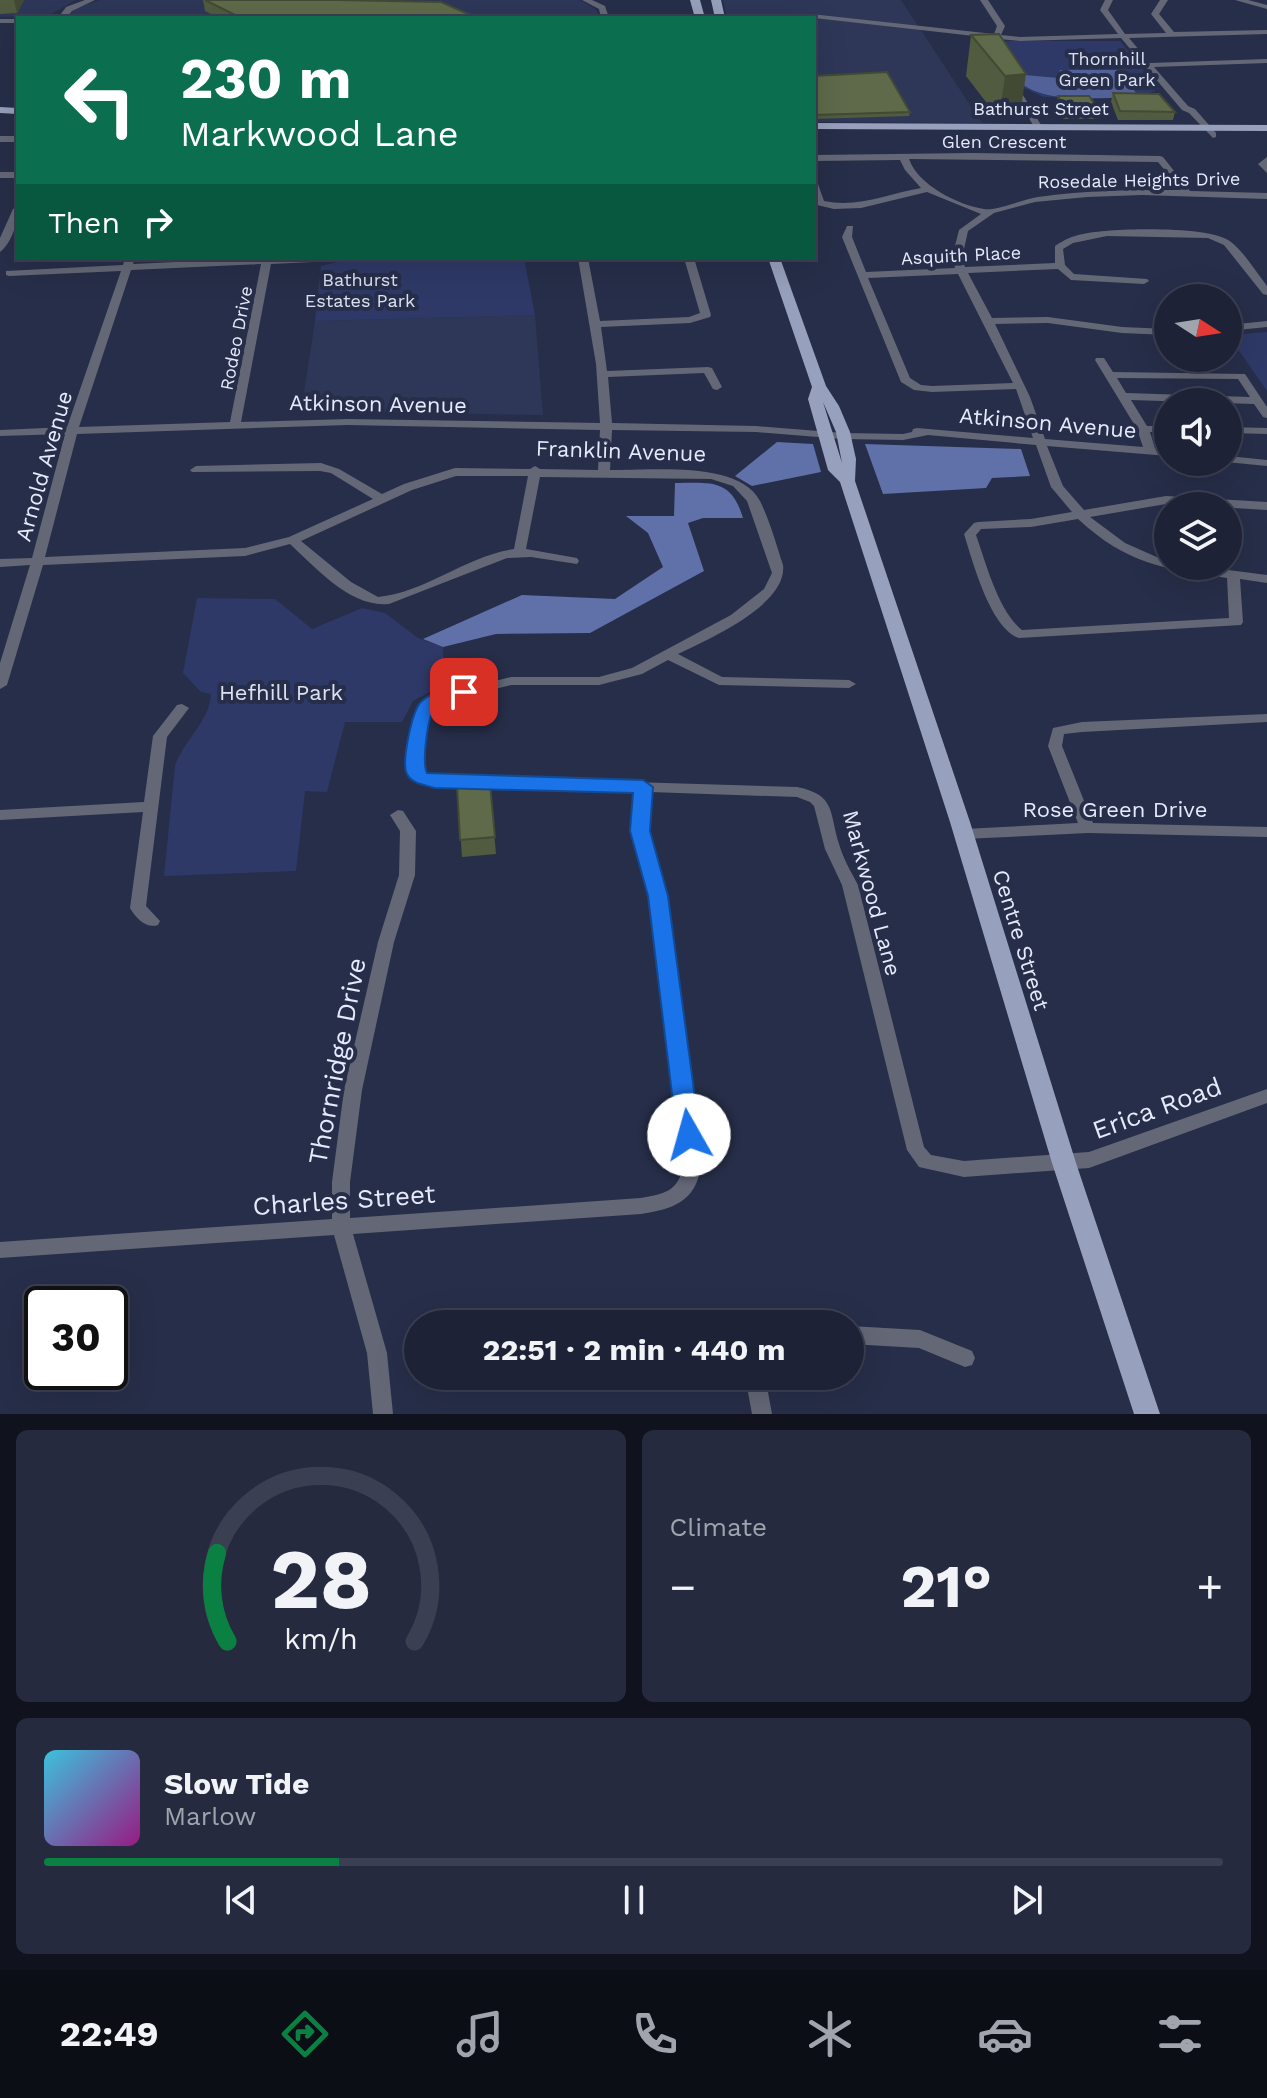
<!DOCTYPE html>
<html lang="en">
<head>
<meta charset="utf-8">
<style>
  :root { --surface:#1d2237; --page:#252a3f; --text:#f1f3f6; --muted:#a0a4ad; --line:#3b3f52; --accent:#0b8043 }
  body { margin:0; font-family:"Work Sans",sans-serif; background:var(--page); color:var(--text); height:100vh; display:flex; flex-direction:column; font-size:30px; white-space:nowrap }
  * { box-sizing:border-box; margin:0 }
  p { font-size:26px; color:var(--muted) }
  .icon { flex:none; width:44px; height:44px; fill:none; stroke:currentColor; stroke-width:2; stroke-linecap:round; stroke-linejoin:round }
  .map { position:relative; height:1414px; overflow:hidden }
  .panel { display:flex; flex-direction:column; gap:16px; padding:16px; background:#10131e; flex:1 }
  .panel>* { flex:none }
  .banner { position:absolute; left:16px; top:16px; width:800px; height:244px; border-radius:0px; box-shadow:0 8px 32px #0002,0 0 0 2px var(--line); background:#0b6e4f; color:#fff; overflow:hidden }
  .needle { width:52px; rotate:102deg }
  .fabs { position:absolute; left:1154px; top:284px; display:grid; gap:16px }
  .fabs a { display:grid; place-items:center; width:88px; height:88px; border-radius:50%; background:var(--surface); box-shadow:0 8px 32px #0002,0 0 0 2px var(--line); font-size:40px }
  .speed { position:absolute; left:24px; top:1286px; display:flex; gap:16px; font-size:40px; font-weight:700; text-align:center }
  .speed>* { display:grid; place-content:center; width:104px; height:104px; border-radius:50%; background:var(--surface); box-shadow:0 8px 32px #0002,0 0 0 2px var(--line); line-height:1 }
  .speed .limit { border:4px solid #111; border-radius:12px; background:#fff; color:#111 }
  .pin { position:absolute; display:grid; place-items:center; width:68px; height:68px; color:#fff; margin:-34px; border-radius:16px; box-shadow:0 4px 12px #0006 }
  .me { position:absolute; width:88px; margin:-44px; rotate:353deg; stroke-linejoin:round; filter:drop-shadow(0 0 6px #0008) }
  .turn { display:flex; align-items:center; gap:28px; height:168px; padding:0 32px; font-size:36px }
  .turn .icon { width:104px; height:104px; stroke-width:2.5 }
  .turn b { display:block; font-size:56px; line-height:68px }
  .then { display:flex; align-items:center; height:76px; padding:0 32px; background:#0003; gap:16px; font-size:30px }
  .big { font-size:60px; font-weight:700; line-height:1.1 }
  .panel .widget { flex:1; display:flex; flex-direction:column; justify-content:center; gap:12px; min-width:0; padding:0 28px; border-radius:12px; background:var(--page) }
  .panel .dial { align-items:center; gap:0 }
  .dial svg { height:208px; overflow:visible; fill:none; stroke:var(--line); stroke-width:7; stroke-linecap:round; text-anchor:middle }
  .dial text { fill:var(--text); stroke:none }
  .song { display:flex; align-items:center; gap:24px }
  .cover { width:96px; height:96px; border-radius:12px; background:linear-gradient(135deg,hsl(190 70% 55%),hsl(310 70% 35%)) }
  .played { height:8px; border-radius:4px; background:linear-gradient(90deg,var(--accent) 25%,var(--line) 25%) }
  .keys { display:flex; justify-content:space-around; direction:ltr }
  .heat { display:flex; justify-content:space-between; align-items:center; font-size:44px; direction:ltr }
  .panel .tiles { flex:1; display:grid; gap:16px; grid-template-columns:1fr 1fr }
  .widget:last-child { grid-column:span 2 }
  .trip { position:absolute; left:404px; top:1310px; width:460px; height:80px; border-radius:40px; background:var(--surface); box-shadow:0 8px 32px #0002,0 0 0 2px var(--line); font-weight:700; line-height:80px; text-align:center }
  .tab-bar { display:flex; height:128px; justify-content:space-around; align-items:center; background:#0c0e16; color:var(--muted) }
  .tab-bar .icon { width:56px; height:56px }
  .tab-bar .current { color:var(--accent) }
  .tab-bar b { font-size:36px; color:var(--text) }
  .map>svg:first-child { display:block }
  .built { fill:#2e3758 }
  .green { fill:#2e3967 }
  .forest { fill:#526198 }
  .water { fill:#6070a8 }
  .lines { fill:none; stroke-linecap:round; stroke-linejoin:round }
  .minor { fill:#646876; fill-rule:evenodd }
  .major { fill:#97a0bc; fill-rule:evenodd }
  .wall { fill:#515b40 }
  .shaded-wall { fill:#424a34 }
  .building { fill:#5e6a4a; stroke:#424a34; stroke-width:2 }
  .route { fill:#1a73e8; stroke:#114b97; stroke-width:2 }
  .labels { text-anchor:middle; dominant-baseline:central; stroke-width:8; stroke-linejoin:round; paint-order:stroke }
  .far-park-label { font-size:18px; fill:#dce1f2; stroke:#272e49 }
  .far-street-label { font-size:18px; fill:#e5eafc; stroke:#272e49 }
  .street-label { font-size:22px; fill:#e5eafc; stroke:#272e49 }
  .park-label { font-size:22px; fill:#dce1f2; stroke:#272e49 }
  .near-street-label { font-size:26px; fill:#e5eafc; stroke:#272e49 }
</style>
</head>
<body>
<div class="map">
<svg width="1267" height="1414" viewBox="0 0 1267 1414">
  <rect width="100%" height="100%" fill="#272e49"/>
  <!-- built -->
  <path class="built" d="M0,0H75L50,15L0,17Z
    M100,0H580L597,10L598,18H68L74,9Z
    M723,0H901L982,123L814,122V18H727Z
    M535,315L543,415L301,411L315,321Z"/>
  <!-- green -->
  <path class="green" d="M1007,41H1120L1159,89L1136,98L1043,97L1020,86L1003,45Z
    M355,258H524L535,315L315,321L321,266Z
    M1267,332V391L1228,335Z
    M197,598L275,599L312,629L362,608L385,613L418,638L443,647V685L413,701L402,722H345L327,792L305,791L296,871L164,876L175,766C183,741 210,721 211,694L201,692L183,673Z"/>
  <!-- forest -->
  <path class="forest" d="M1060,70H1119L1139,97C1104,97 1033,107 1013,74L1058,78Z"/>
  <!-- water -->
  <path class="water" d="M777,442L813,444L821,472L752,486L735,476Z
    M865,444L1021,449L1030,476L992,478L986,488L883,494Z
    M675,483C711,483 731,478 743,518H703L688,523L704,571L590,633L496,634L443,647L423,639L522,595L615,599L663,567L648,533L626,516H674Z"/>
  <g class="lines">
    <!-- minor -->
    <path class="minor" d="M85,0H95L72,11L66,18H58L66,7Z
      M582,0H592L605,6L609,18H601L599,9Z
      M980,0H988L1005,26L1001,35L1020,37L1118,34L1100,10L1105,0H1113L1108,10L1125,34L1166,33L1151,14L1160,0H1168L1159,14L1174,32L1267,30V34L1129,38L1150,63L1267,59V63L1154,67L1188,106L1195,109L1216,133V137L1213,138L1189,113L1182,110L1121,38L1020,41L999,39L994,43L990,41L992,38L814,18H654L658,16L811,14L994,34L997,26Z
      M1235,0H1248L1267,5V9Z
      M0,19H18V23H0Z
      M1010,83L1017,85L1041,125L1040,127L1033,125L1009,85Z
      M0,136H18V142H0Z
      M973,153L1160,156L1163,157L1190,191L1267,193V199L1142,195L1087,197L1035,202L994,213L968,231L962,258L965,267L1055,263V246C1064,240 1072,236 1083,234C1110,228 1211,225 1231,242C1245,253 1256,272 1267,286V295L1263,294L1224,245L1208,238L1107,236L1073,243L1063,249L1065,265L1074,274L1147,279L1149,281L1144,284L1071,280L1058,269L968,273L992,318L1048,317L1122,327L1168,329V335L1122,333L1048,323L995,324L1030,397L1045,439L1143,447L1137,429L1095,360L1096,358H1104L1113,372L1245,374L1267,407V418L1263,417L1254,404L1131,400L1147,426H1168V432H1150L1155,448L1168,450V456L1047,446L1063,486L1084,510L1166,496L1267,502V510L1166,504L1090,517L1125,543L1168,562V566H1197L1267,575V583L1240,579L1243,622L1241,625L1019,638C990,628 973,562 964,534L974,523L978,522L1031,519L1072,512L1051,487L1036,445L928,435L903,440L843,439L756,432L612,430L610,470C651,471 738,460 760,501C770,521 776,544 783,565C788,605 708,639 678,654L722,677L849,680L856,684L849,688L719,685L668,660L642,674L599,685H511L439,703L430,715L421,760L425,772L436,776L797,787C836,795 829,812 839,844C843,858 851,872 858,885L924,1147L931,1155L964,1161L1089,1152L1267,1089V1103L1089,1168L964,1177L919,1167L907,1150L842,885L825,849L814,806L810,802L797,797L650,792L648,831L666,896L701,1167C695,1202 673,1209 641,1214L353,1234L387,1353L393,1414H373L367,1353L334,1235L0,1258V1242L332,1219V1182L344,1090L378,942L399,875L400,831L390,815L398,810L403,811L416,831L415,875L394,942L362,1090L350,1182V1218L641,1198C663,1194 678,1192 683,1167L650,896L632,831L635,792L435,786L413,778L407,760L416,714L429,697L511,677H599L632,668L731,615L764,589L772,573L747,501L733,486L711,479L540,477L526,549L577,558L579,561L577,564L531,557L507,558L389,604C351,608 316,568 290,544L245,556L43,565L7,685L0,689V663L30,565L0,567V559L32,558L65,434L0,436V430L67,427L121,271L9,276L6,275V271L123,265L125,258H135L133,264L262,258H339L334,261L271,264L241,422L348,419L600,423L596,364L578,258H588L600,321L689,317L700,313L684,258H694L711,315L710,317L690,323L601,327L607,371L708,367L712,368L722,387L717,390L713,389L704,373L608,377L612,423L756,426L843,433L903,434L912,432L913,429L917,428L1033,438L1016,389L932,392L914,390L901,382L842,237L847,226H853L852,237L866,272L955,268L952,258L959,230L981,214L927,192L861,208L834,209L817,205L814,198V181L818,184L824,201C858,208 888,194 921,188L905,170L900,160L814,161V155ZM909,159L1158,162L1181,190C1133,190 1085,190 1038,197C1023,199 997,211 984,209C958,205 918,185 909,159ZM261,264L230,422L79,427L131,270ZM958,274L1013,383L932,386L921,385L910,378L868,278ZM1117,378L1238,379L1250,397L1126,393ZM348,425L600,430L598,470L540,469L535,466L530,469L455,468L404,484L382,494L339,469L321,463L196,466L190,470L192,472L320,471L331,473L373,499L289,537L245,548L45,557L77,434ZM456,476H528L514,549C466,556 426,592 378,597L351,582L301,541L412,490ZM1078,519C1127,564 1163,569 1227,578L1229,618L1022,630C998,611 986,563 976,535L981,529L1031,527Z
      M1267,157V173L1258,164Z
      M0,172H18V178H0Z
      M18,206C18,222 12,243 0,252V238L13,209Z
      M1267,321V327L1228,331V325Z
      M1228,427L1267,428V434L1228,433Z
      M1228,456L1267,460V466L1226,462H1228Z
      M182,704L189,708L167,737L146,906L160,921L158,925C146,929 136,918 130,908L143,812L0,820V810L144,802L153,736L177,705Z
      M1267,714V722L1082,732L1064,734L1062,746L1093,823L1267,827V837L1088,833L964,839L959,838L956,834L959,830L964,829L1078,823L1048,746L1053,728L1082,722Z
      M850,1326L920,1330L972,1351L975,1358L972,1365L965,1367L919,1348L850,1344Z
      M745,1376H765L772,1414H752Z"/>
    <!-- major -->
    <path class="major" d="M690,0H700L705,18H695Z
      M711,0H721L725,18H715Z
      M0,107L18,108V114L0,113Z
      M814,123L1267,125V131L814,129Z
      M768,258H780L826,386L839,406L850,432L856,459L855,481L970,822L1076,1163L1160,1414H1134L1052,1163L950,822L840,482L828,470L808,399L812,387ZM823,402L836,432L842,463Z"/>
  </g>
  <!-- wall -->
  <path class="wall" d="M0,0H24L17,13L0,14Z
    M203,0H346L495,18H219L205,11Z
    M999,34L1020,116L999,119L966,76L971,35Z
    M814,76L910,112L909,116L814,119Z
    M1113,93L1175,112L1173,120H1118L1111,102Z
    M1058,96L1099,110L1098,119H1063L1057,104Z
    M490,784L496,854L462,857L457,786Z"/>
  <!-- shaded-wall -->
  <path class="shaded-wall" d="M14,0H24L17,13Z
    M1026,74L1020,116L999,119L1005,76Z"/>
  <!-- building -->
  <path class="building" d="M205,0H337L441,2L473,16H491L495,18H241Z
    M999,34L1026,74L1005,76L971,35Z
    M887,72L910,112L814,115V76Z
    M1113,93L1159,94L1175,112L1120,111Z
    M1058,96H1089L1099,110H1065Z
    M490,784L495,837L460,840L457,786Z"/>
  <!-- route -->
  <path class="route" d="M464,686L473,692L470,696C461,698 440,700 434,709C427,720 422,763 427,773L643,780L653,787L650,831L668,896L700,1135L697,1142L689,1145L680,1142L677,1135L648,896L630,831L633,793L435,788C425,785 412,784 407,774C401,763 412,709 422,701C432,691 451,690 464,686Z"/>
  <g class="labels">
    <!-- far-park labels -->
    <g class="far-park-label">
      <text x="1107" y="58">Thornhill<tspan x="1107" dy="21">Green Park</tspan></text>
      <text x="360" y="279">Bathurst<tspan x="360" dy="21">Estates Park</tspan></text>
    </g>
    <!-- far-street labels -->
    <g class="far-street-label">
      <text x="1041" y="108">Bathurst Street</text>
      <text x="1004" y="141">Glen Crescent</text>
      <text transform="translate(1139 180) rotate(-1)">Rosedale Heights Drive</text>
      <text transform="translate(961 255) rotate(-3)">Asquith Place</text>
      <text transform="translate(236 338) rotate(-79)">Rodeo Drive</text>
    </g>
    <!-- street labels -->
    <g class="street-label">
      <text transform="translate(378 404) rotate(1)">Atkinson Avenue</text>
      <text transform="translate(1048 423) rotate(5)">Atkinson Avenue</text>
      <text transform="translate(621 451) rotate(2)">Franklin Avenue</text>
      <text transform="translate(44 466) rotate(-74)">Arnold Avenue</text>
      <text x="1115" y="809">Rose Green Drive</text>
      <text transform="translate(872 893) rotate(75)">Markwood Lane</text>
      <text transform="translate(1021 940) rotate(73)">Centre Street</text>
    </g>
    <!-- park labels -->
    <g class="park-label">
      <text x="281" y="692">Hefhill Park</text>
    </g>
    <!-- near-street labels -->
    <g class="near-street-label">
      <text transform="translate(337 1061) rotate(-79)">Thornridge Drive</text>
      <text transform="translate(1157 1108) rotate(-20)">Erica Road</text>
      <text transform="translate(344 1200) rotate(-4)">Charles Street</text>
    </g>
  </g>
</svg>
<div class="fabs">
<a><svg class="needle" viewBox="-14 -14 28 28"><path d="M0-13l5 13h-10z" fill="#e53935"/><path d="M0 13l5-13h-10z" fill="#a0a4ad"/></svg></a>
<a><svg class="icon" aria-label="sound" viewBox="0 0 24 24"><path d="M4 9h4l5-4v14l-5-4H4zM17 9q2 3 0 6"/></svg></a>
<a><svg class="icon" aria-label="layers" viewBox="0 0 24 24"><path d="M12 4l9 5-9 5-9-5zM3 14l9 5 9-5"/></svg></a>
</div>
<div class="speed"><div class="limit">30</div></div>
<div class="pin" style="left:464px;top:692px;background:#d93025"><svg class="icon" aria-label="arrive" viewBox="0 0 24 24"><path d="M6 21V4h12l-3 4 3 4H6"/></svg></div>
<svg class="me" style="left:689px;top:1135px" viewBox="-20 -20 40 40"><circle r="19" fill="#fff"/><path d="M0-13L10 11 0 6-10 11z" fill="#1a73e8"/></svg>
<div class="trip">22:51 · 2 min · 440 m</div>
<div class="banner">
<div class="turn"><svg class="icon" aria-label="left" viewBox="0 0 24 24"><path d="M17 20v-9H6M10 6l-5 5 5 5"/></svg><div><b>230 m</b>Markwood Lane</div></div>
<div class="then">Then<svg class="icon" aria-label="right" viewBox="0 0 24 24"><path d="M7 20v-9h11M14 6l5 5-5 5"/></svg></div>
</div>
</div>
<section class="panel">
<div class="tiles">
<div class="widget dial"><svg viewBox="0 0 100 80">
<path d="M14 69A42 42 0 1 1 86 69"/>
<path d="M14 69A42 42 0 0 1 10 35" stroke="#0b8043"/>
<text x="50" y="56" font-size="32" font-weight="700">28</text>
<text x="50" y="72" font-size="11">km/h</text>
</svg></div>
<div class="widget"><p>Climate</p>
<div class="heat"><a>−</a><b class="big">21°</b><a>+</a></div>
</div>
<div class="widget">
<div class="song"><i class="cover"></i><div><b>Slow Tide</b><p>Marlow</p></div></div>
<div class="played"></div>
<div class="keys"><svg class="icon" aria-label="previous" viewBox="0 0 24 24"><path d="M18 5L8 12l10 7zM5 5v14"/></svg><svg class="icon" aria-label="pause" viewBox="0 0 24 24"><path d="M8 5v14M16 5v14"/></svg><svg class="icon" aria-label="next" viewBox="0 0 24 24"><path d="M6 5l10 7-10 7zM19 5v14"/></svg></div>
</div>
</div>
</section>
<nav class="tab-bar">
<b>22:49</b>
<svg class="icon current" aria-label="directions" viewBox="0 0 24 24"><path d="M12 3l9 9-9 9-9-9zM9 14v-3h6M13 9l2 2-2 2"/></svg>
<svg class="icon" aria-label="music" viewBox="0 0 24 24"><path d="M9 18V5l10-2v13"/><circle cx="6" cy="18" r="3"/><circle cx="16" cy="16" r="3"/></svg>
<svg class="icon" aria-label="phone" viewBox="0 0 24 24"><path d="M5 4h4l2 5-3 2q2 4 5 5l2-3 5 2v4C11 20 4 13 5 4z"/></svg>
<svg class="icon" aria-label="climate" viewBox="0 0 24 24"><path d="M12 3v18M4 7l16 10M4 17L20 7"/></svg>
<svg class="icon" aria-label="car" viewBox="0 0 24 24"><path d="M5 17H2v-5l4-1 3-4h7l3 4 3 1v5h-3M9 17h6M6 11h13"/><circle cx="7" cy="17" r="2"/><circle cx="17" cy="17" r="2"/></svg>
<svg class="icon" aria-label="filters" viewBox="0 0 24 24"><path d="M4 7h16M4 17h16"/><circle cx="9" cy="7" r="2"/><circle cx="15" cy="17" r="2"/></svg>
</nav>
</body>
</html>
